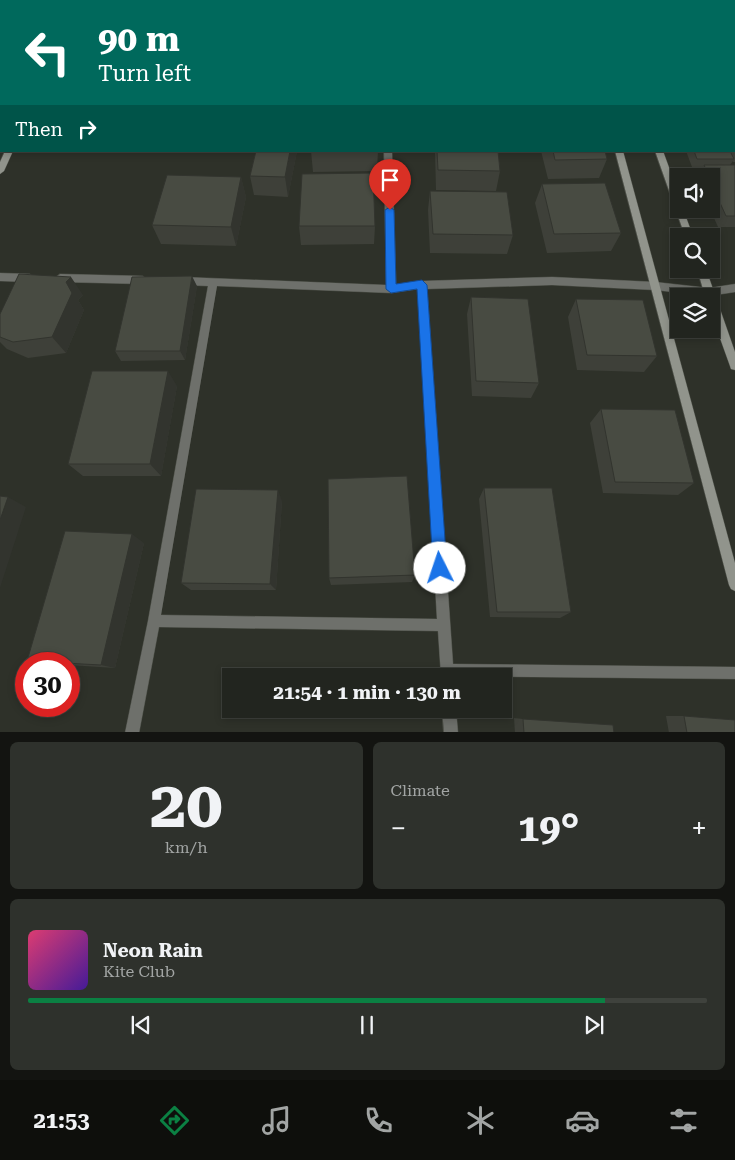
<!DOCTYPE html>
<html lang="en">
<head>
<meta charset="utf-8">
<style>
  :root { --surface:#22251f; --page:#2e312c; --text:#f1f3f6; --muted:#a2a5a4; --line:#3f423d; --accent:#0b8043 }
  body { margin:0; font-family:"Roboto Serif",serif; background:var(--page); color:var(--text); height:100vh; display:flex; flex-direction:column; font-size:19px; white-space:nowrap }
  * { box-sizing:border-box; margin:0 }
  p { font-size:16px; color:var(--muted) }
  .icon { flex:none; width:28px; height:28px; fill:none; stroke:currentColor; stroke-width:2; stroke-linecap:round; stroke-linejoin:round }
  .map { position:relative; height:732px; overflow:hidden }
  .sheet { display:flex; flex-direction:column; gap:10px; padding:10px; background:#131411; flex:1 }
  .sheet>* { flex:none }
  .guide { position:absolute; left:0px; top:0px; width:735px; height:152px; box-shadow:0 2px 8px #0003,0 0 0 1px var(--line); background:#00695c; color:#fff; overflow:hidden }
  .controls { position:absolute; left:670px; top:168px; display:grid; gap:10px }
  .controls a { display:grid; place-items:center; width:50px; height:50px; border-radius:0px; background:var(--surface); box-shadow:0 2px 8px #0003,0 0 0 1px var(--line); font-size:25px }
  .speed { position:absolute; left:15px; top:652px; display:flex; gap:10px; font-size:25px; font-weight:700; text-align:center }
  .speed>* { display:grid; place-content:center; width:65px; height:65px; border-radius:50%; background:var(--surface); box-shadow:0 2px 8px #0003,0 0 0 1px var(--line); line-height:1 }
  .speed .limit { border:8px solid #d22; background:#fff; color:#111 }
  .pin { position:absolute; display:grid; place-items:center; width:42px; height:42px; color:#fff; margin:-51px -21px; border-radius:50% 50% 50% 0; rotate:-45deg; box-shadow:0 0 5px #0007 }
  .pin .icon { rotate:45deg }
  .me { position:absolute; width:55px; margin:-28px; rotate:356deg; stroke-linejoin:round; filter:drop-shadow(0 0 4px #0008) }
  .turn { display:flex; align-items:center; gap:18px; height:105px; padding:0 15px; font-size:22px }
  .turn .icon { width:65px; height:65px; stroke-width:2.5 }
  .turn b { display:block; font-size:35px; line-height:42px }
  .then { display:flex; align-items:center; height:48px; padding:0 15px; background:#0003; gap:10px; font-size:19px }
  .big { font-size:38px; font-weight:700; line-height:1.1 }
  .sheet .widget { flex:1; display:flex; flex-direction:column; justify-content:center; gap:8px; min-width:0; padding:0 18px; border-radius:8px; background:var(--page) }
  .sheet .dial { align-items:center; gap:0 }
  .dial b { font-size:65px; line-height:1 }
  .song { display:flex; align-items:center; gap:15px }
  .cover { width:60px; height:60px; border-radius:8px; background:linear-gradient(135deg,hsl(340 70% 55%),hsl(260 70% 35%)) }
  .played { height:5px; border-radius:2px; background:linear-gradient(90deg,var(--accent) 85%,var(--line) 85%) }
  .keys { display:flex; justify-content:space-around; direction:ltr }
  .heat { display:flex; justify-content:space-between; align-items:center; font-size:28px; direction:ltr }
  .sheet .tiles { flex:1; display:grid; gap:10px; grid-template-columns:1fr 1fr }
  .widget:last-child { grid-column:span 2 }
  .trip { position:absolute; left:222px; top:668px; width:290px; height:50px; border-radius:0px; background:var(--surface); box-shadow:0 2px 8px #0003,0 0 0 1px var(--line); font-weight:700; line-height:50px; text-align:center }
  .tab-bar { display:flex; height:80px; justify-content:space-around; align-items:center; background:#0e0f0c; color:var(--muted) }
  .tab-bar .icon { width:35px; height:35px }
  .tab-bar .current { color:var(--accent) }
  .tab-bar b { font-size:22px; color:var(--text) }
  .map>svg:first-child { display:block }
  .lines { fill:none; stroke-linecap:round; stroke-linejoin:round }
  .street-casing { stroke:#4b4e46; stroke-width:1 }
  .secondary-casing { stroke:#4b4e46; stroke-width:1 }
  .street { fill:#6e706b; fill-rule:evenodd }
  .secondary { fill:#91948c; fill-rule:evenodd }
  .wall { fill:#3e4039 }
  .shaded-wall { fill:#32342e }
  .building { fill:#484b42; stroke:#32342e }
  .route { fill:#1a73e8; stroke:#114b97 }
</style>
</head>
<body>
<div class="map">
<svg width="735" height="733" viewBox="0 0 735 733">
  <rect width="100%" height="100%" fill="#2e3129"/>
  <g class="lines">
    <defs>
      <path id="street" d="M280,0H286V1H280Z
        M734,70H735V77H734Z
        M384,151H392L396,285L422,281L552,277L655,282L709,288L735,284V292L709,296L655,290L552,285L427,289L453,664L735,667V679L441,676L438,631L159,627L139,733H125L148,621L208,286L182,285L177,281L182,277L386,285ZM217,286L391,293L418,289L437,619L161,615Z
        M0,273L30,274L35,278L30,282L0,281Z
        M60,274L143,276L148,280L143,284L60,282L55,278Z
        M442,709H456L458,733H444Z"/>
      <path id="secondary" d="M567,0H573V1H567Z
        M596,0H602V1H596Z
        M5,151H13L4,171L0,174V162Z
        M615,151H623L735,563V591L731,589L729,585Z
        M655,151H663L679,195V209H683L693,236H685Z
        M697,269H706L735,352V370L731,369L730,366L711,313V296H705Z"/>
    </defs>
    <!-- street casing -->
    <use href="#street" class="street-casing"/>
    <!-- secondary casing -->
    <use href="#secondary" class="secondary-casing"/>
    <!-- street -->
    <use href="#street" class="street"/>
    <!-- secondary -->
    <use href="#secondary" class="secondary"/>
  </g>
  <!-- wall -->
  <path class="wall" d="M208,0H271V1H208Z
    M315,0H369V1H315Z
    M416,0H475V1H417Z
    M506,0H557V1H507Z
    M632,0H666V1H633Z
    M668,0H702L701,1H668Z
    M711,0H735V2L734,1H711Z
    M734,90H735V129H734Z
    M734,139H735V162H733V161L730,165H735V227H718L710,209H711V176H697L703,167H692L686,151H734Z
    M256,151H297L288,197L254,195L250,176Z
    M311,151H378L377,171L313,172Z
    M435,151H498L500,171L496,191L436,190Z
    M541,151H605L607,159L599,178L548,179Z
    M241,177L246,197L236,246L161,244L152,225Z
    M542,184L621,233L611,251L547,253L535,203Z
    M430,191L513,235L507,254L430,253L428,210Z
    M299,226H375L374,244L301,245Z
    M197,286L185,360L121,361L115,351Z
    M83,295L78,300L84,310L66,353L28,358L7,349L0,342V314Z
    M471,297L539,383L531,398L472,396L467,314Z
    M576,299L657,356L644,372L577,370L568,317Z
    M177,386L161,476H83L68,464Z
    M601,409L694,483L678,495L603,493L590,423Z
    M484,488L571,612L560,618L490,617L479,499Z
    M282,501L276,590H191L181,583Z
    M144,543L115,668L69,665V664H47L27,661Z
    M415,575L412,582L331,585L329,578Z
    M666,716H684L735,733H669Z
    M514,718L523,719L614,733H515Z"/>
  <!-- shaded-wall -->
  <path class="shaded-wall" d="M145,0H152V1H144Z
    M156,0H172L170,1H156Z
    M290,151H297L288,197L285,177Z
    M241,177L246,197L236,246L231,227Z
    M192,276L197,286L185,360L180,351Z
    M71,277L83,295L78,300L84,310L66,353L52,337L66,282Z
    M168,371L177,386L161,476L150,464Z
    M278,490L282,501L276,590L270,584Z
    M8,497L26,507L0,588V520Z
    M132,534L144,543L115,668L101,665Z"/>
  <!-- building -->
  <path class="building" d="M113,0H145L144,1H112Z
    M212,0H250L252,1H210Z
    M317,0H354L338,1H317Z
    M734,11H735V19L734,17Z
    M734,90H735V103H734Z
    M734,108H735V121H734Z
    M734,139H735V148L734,145Z
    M256,151H290L285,177L250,176Z
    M311,151H378L311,152Z
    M437,151H498L500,171L438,170Z
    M553,151H605L607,159L555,160Z
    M694,151H730L734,159H697Z
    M704,165H735V216H726L711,183V176H709Z
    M373,173L375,226H299L302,174Z
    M167,175L241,177L231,227L152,225Z
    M605,183L621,233L554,234L542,184Z
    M430,191L507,192L513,235L433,234Z
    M19,274L71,277L66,282L72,293L52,337L13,342L0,337V314Z
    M192,276L180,351H115L132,277Z
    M471,297L528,299L539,383L476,381Z
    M576,299L643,300L657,356L587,355Z
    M92,371H168L150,464H68Z
    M601,409L675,410L694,483L615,482Z
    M407,476L415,575L329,578L328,479Z
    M484,488H552L571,612H497Z
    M196,489L278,490L270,584L181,583Z
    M0,496L8,497L0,520Z
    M65,531L132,534L101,665L27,661Z
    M684,716L735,720V733H687Z
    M523,719L613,725L614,733H524Z"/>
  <!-- route -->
  <path class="route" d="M390,207L394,210L396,284L422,280L427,285L447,568L445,573L440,575L435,573L433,568L417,289L391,293L386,289L385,210Z"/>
</svg>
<div class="controls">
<a><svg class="icon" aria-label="sound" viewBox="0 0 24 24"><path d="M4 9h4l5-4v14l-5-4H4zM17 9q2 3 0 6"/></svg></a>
<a><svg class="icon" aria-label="search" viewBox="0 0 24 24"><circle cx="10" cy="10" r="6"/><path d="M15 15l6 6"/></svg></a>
<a><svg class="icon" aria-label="layers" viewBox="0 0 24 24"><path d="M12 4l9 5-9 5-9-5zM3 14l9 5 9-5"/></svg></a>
</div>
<div class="speed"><div class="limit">30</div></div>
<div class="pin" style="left:390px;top:210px;background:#d93025"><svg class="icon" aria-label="arrive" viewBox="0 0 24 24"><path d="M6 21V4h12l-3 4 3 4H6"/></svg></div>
<svg class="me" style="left:440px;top:568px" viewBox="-20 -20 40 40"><circle r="19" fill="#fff"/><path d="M0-13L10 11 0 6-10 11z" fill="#1a73e8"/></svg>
<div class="trip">21:54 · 1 min · 130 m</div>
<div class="guide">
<div class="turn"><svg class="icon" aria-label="left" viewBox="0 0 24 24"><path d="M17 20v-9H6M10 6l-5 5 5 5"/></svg><div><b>90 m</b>Turn left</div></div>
<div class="then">Then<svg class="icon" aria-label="right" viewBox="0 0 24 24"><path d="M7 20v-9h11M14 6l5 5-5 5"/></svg></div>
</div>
</div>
<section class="sheet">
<div class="tiles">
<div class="widget dial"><b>20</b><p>km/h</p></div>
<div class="widget"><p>Climate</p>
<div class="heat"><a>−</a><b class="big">19°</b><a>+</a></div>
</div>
<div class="widget">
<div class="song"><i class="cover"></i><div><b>Neon Rain</b><p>Kite Club</p></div></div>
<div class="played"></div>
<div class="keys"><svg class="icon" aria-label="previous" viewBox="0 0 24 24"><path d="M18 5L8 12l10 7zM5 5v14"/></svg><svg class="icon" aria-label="pause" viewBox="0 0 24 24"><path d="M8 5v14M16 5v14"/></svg><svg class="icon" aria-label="next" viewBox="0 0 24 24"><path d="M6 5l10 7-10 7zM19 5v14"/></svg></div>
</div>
</div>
</section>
<nav class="tab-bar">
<b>21:53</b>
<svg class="icon current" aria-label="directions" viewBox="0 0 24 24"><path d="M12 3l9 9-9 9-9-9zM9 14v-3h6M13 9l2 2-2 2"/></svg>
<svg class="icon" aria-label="music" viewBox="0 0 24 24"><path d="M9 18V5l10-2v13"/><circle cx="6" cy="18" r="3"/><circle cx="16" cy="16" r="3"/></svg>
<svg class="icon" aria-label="phone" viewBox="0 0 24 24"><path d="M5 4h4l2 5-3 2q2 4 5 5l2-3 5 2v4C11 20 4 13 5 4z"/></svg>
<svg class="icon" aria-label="climate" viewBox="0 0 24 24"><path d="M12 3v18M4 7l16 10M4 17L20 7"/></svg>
<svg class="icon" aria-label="car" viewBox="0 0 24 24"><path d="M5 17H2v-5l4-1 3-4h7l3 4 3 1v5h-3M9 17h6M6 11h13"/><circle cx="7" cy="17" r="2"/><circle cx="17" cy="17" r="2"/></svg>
<svg class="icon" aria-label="filters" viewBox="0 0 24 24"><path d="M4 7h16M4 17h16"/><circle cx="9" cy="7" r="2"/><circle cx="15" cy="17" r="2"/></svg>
</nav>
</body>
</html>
